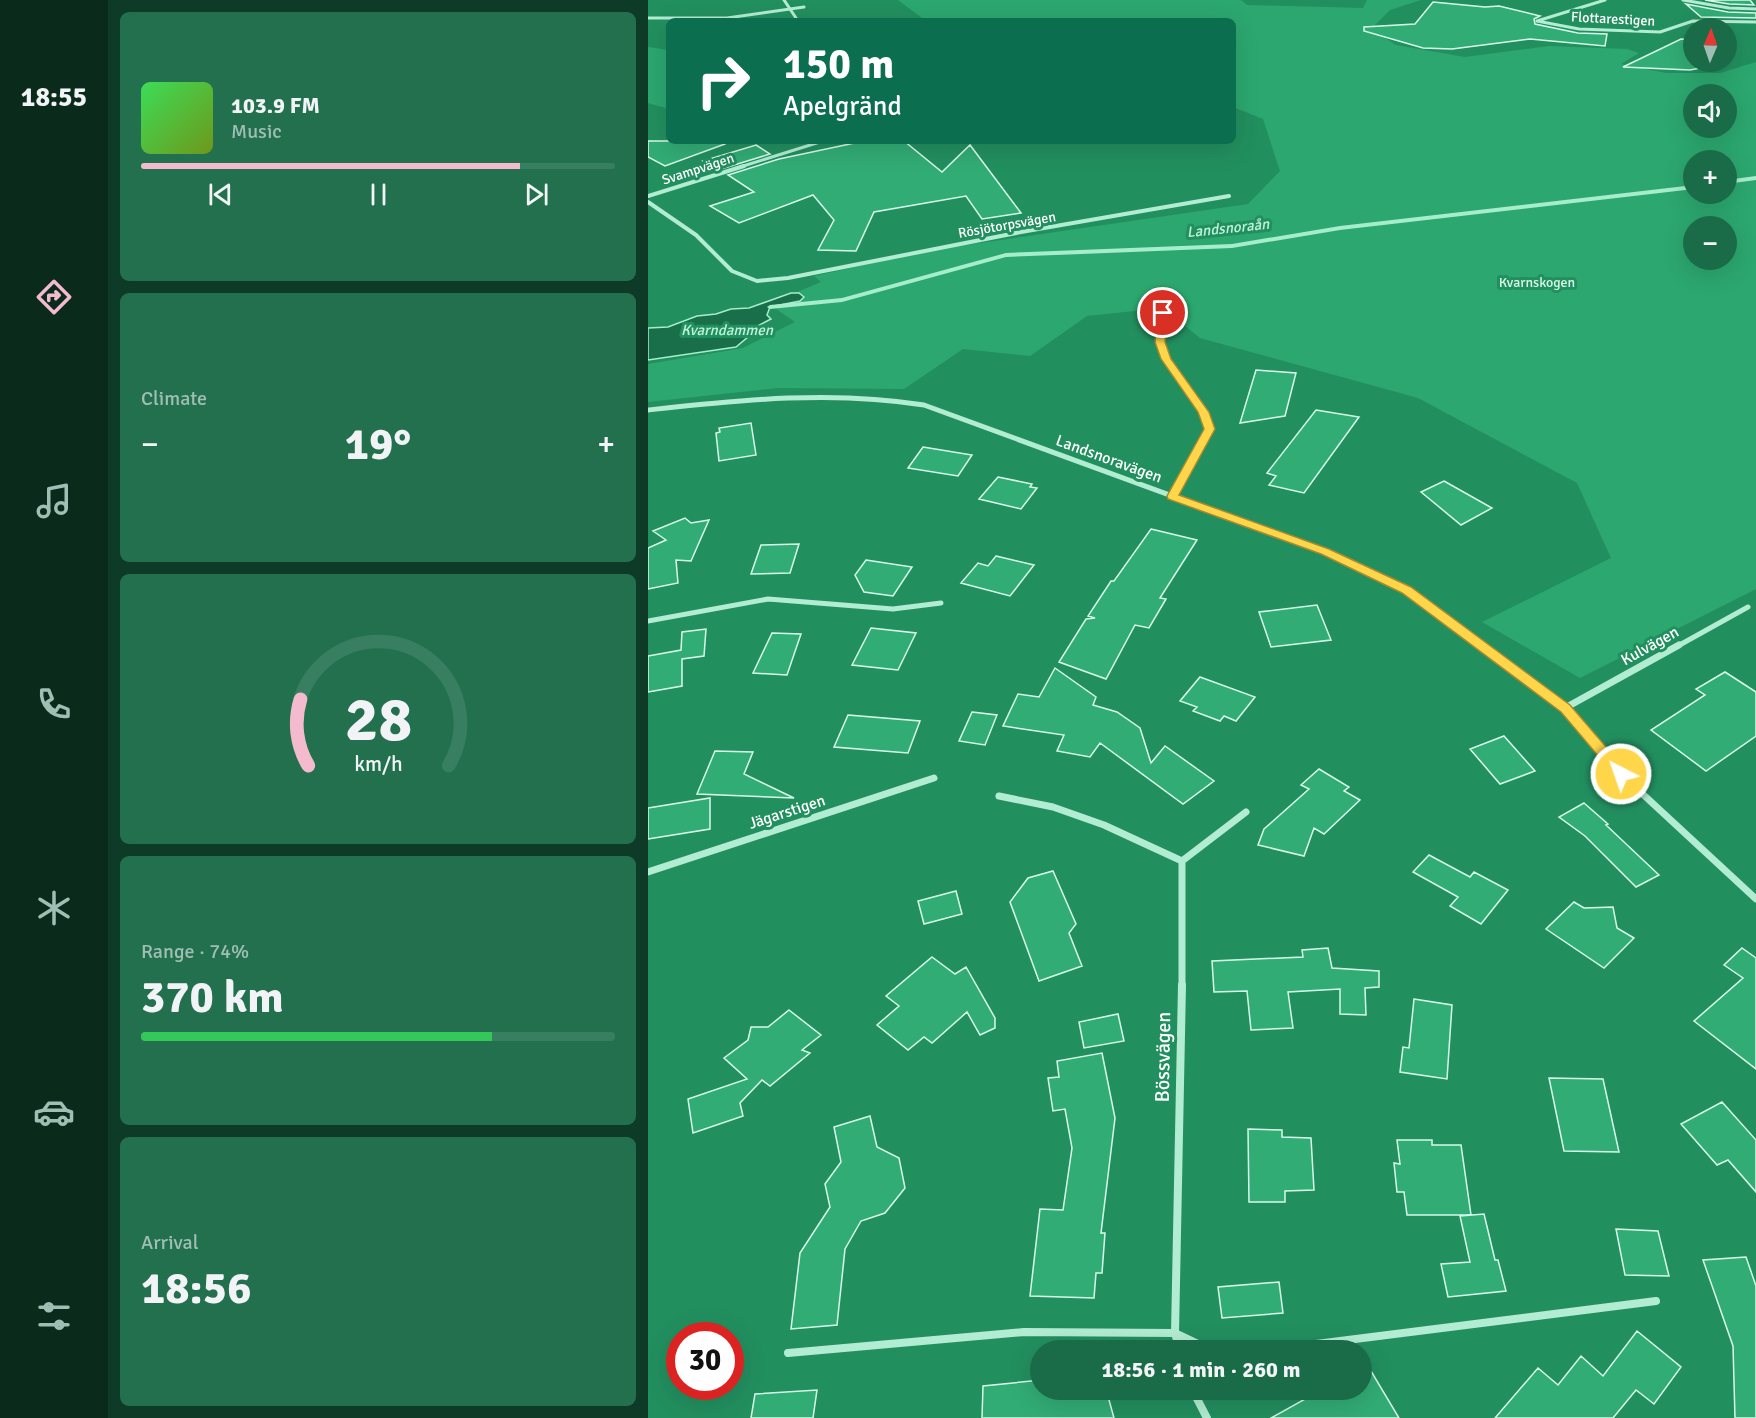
<!DOCTYPE html>
<html lang="en">
<head>
<meta charset="utf-8">
<style>
  :root { --surface:#1a6b47; --page:#23704e; --text:#f1f3f6; --muted:#9fbfb4; --line:#387e60; --accent:#f4bacd }
  body { margin:0; font-family:Signika,sans-serif; background:var(--page); color:var(--text); height:100vh; display:flex; flex-direction:column; font-size:22px; white-space:nowrap }
  * { box-sizing:border-box; margin:0 }
  p { font-size:20px; color:var(--muted) }
  .icon { flex:none; width:33px; height:33px; fill:none; stroke:currentColor; stroke-width:2; stroke-linecap:round; stroke-linejoin:round }
  .map { position:relative; flex:1; overflow:hidden }
  .drawer { display:flex; flex-direction:column; gap:12px; padding:12px; background:#0e3b27; width:540px }
  .drawer>* { flex:none }
  .banner { position:absolute; left:18px; top:18px; width:570px; height:126px; border-radius:9px; box-shadow:0 6px 24px #0002; background:#0b6e4f; color:#fff; overflow:hidden }
  .needle { width:39px; rotate:2deg }
  .tools { position:absolute; left:1035px; top:18px; display:grid; gap:12px }
  .tools a { display:grid; place-items:center; width:54px; height:54px; border-radius:50%; background:var(--surface); box-shadow:0 6px 24px #0002; font-size:30px }
  .speed { position:absolute; left:18px; top:1322px; display:flex; gap:12px; font-size:30px; font-weight:700; text-align:center }
  .speed>* { display:grid; place-content:center; width:78px; height:78px; border-radius:50%; background:var(--surface); box-shadow:0 6px 24px #0002; line-height:1 }
  .speed .limit { border:9px solid #d22; background:#fff; color:#111 }
  .pin { position:absolute; display:grid; place-items:center; width:51px; height:51px; color:#fff; margin:-26px; border:3px solid #fff; border-radius:50%; box-shadow:0 2px 6px #0007 }
  .me { position:absolute; width:66px; margin:-33px; rotate:319deg; stroke-linejoin:round; filter:drop-shadow(0 0 4px #0008) }
  .turn { display:flex; align-items:center; gap:21px; height:126px; padding:0 18px; font-size:27px }
  .turn .icon { width:78px; height:78px; stroke-width:2.5 }
  .turn b { display:block; font-size:42px; line-height:51px }
  .big { font-size:45px; font-weight:700; line-height:1.1 }
  .drawer .tile { flex:1; display:flex; flex-direction:column; justify-content:center; gap:9px; min-width:0; padding:0 21px; border-radius:9px; background:var(--page) }
  .drawer .dial { align-items:center; gap:0 }
  .dial svg { height:156px; overflow:visible; fill:none; stroke:var(--line); stroke-width:7; stroke-linecap:round; text-anchor:middle }
  .dial text { fill:var(--text); stroke:none }
  .song { display:flex; align-items:center; gap:18px }
  .cover { width:72px; height:72px; border-radius:9px; background:linear-gradient(135deg,hsl(130 70% 55%),hsl(80 70% 35%)) }
  .played { height:6px; border-radius:3px; background:linear-gradient(90deg,var(--accent) 80%,var(--line) 80%) }
  .keys { display:flex; justify-content:space-around; direction:ltr }
  .heat { display:flex; justify-content:space-between; align-items:center; font-size:33px; direction:ltr }
  .charge { height:9px; border-radius:4px; background:linear-gradient(90deg,#34c759 74%,var(--line) 0) }
  .trip { position:absolute; left:382px; top:1340px; width:342px; height:60px; border-radius:30px; background:var(--surface); box-shadow:0 6px 24px #0002; font-weight:700; line-height:60px; text-align:center }
  main { display:flex; flex:1; min-height:0 }
  .tab-bar { display:flex; flex-direction:column; width:108px; justify-content:space-around; align-items:center; background:#0a2b1c; color:var(--muted) }
  .tab-bar .icon { width:42px; height:42px }
  .tab-bar .selected { color:var(--accent) }
  .tab-bar b { font-size:27px; color:var(--text) }
  .map>svg:first-child { display:block }
  .green { fill:#2ca76f; fill-rule:evenodd }
  .water { fill:#186f49; stroke:#a6edcc; stroke-width:1.5 }
  .lines { fill:none; stroke-linecap:round; stroke-linejoin:round }
  .stream { fill:#a6edcc; fill-rule:evenodd }
  .building { fill:#32ac75; stroke:#d7f9ea; stroke-width:1.5 }
  .minor-far4 { stroke:#b2ecd2; stroke-width:3 }
  .minor-far3 { stroke:#b2ecd2; stroke-width:4 }
  .minor-far2 { stroke:#b2ecd2; stroke-width:5 }
  .minor-far1 { stroke:#b2ecd2; stroke-width:7 }
  .minor { stroke:#b2ecd2; stroke-width:8 }
  .route { fill:#ffd54a; stroke:#a68a30; stroke-width:1.5 }
  .labels { text-anchor:middle; dominant-baseline:central; stroke-width:6; stroke-linejoin:round; paint-order:stroke }
  .far-street-label { font-size:14px; fill:#fff; stroke:#228f5f }
  .far-park-label { font-size:14px; fill:#d7f9ea; stroke:#228f5f }
  .far-water-label { font-size:15px; font-style:italic; fill:#bef3db; stroke:#228f5f }
  .street-label { font-size:16px; fill:#fff; stroke:#228f5f }
  .near-street-label { font-size:20px; fill:#fff; stroke:#228f5f }
</style>
</head>
<body>
<main>
<nav class="tab-bar">
<b>18:55</b>
<svg class="icon selected" aria-label="directions" viewBox="0 0 24 24"><path d="M12 3l9 9-9 9-9-9zM9 14v-3h6M13 9l2 2-2 2"/></svg>
<svg class="icon" aria-label="music" viewBox="0 0 24 24"><path d="M9 18V5l10-2v13"/><circle cx="6" cy="18" r="3"/><circle cx="16" cy="16" r="3"/></svg>
<svg class="icon" aria-label="phone" viewBox="0 0 24 24"><path d="M5 4h4l2 5-3 2q2 4 5 5l2-3 5 2v4C11 20 4 13 5 4z"/></svg>
<svg class="icon" aria-label="climate" viewBox="0 0 24 24"><path d="M12 3v18M4 7l16 10M4 17L20 7"/></svg>
<svg class="icon" aria-label="car" viewBox="0 0 24 24"><path d="M5 17H2v-5l4-1 3-4h7l3 4 3 1v5h-3M9 17h6M6 11h13"/><circle cx="7" cy="17" r="2"/><circle cx="17" cy="17" r="2"/></svg>
<svg class="icon" aria-label="filters" viewBox="0 0 24 24"><path d="M4 7h16M4 17h16"/><circle cx="9" cy="7" r="2"/><circle cx="15" cy="17" r="2"/></svg>
</nav>
<section class="drawer">
<div class="tile">
<div class="song"><i class="cover"></i><div><b>103.9 FM</b><p>Music</p></div></div>
<div class="played"></div>
<div class="keys"><svg class="icon" aria-label="previous" viewBox="0 0 24 24"><path d="M18 5L8 12l10 7zM5 5v14"/></svg><svg class="icon" aria-label="pause" viewBox="0 0 24 24"><path d="M8 5v14M16 5v14"/></svg><svg class="icon" aria-label="next" viewBox="0 0 24 24"><path d="M6 5l10 7-10 7zM19 5v14"/></svg></div>
</div>
<div class="tile"><p>Climate</p>
<div class="heat"><a>−</a><b class="big">19°</b><a>+</a></div>
</div>
<div class="tile dial"><svg viewBox="0 0 100 80">
<path d="M14 69A42 42 0 1 1 86 69"/>
<path d="M14 69A42 42 0 0 1 10 35" stroke="#f4bacd"/>
<text x="50" y="56" font-size="32" font-weight="700">28</text>
<text x="50" y="72" font-size="11">km/h</text>
</svg></div>
<div class="tile"><p>Range · 74%</p><b class="big">370 km</b><div class="charge"></div></div>
<div class="tile"><p>Arrival</p><b class="big">18:56</b></div>
</section>
<div class="map">
<svg width="1108" height="1418" viewBox="0 0 1108 1418">
  <rect width="100%" height="100%" fill="#228f5f"/>
  <!-- green -->
  <path class="green" d="M250,0H593L599,5L715,8L719,0H773L742,10L723,29L748,45L817,57L901,46L979,49L991,53L973,64L1018,73H1072L1108,62V589L932,678L834,622L963,558L929,483L770,398L552,338L515,308L439,316L382,356L315,349L256,389L131,388L0,402V364L95,348L147,322L121,304L173,282L166,276L284,250L600,204L632,171L615,119L585,107V21H278ZM1046,94H1078V128H1046ZM1046,160H1078V194H1046ZM1046,226H1078V260H1046Z
    M0,47L21,50V109L0,103Z"/>
  <!-- water -->
  <path class="water" d="M143,293H151L156,297L152,301L122,307L119,315L123,319L102,330L101,336L88,347L0,360V328L20,327L49,316L68,314L83,309L101,308Z"/>
  <g class="lines">
    <!-- stream -->
    <path class="stream" d="M1108,176V180L1078,184V180Z
      M1046,185V189L692,230L584,248L358,257L194,302L122,309L119,307L122,305L194,298L358,253L584,244L692,226Z"/>
  </g>
  <!-- building -->
  <path class="building" d="M1057,0H1102L1106,5L1081,4Z
    M785,2L837,7L851,6L892,16L886,19L887,24L930,33L959,34L957,46L882,39L804,49L775,48L716,31V27L767,24Z
    M1038,4L1080,12L1108,13V18L1053,17Z
    M1033,39L1046,40V62H1071L1068,65L1042,70L975,67Z
    M0,141H76L77,144L17,166L0,157Z
    M216,141H256L294,172L322,145L373,213L334,219L318,196L226,212L208,251L170,250L186,220L165,195L91,223L62,206L106,192L80,175L131,159Z
    M108,145L122,154L70,170L55,161Z
    M608,370L648,373L637,416L592,423Z
    M668,410L711,417L656,493L621,485L628,476L619,473Z
    M103,423L108,455L71,461L68,433L72,432L71,428Z
    M275,447L324,455L310,476L260,468Z
    M350,477L384,484L382,487L389,488L373,509L331,499Z
    M796,481L844,508L813,525L773,492Z
    M37,518L43,523L61,520L43,561L28,560L30,583L0,589V548L18,540L5,531Z
    M503,529L549,540L512,598L518,599L501,628L487,625L458,679L411,662L438,619L447,618L440,616L463,581H466Z
    M151,544L142,573L103,574L113,545Z
    M348,556L386,565L362,596L313,583L330,563L340,566Z
    M218,560L264,567L245,596L216,592L207,575Z
    M669,605L683,640L623,647L611,612Z
    M223,628L268,633L250,670L204,665Z
    M58,629L56,656L34,659V686L0,692V656L33,650L34,632Z
    M124,633L153,634L139,675L105,673Z
    M407,668L448,697L445,705L469,712L492,728L503,763L517,746L566,781L535,804L452,743L442,757L409,751L416,735L355,726L370,694L391,697Z
    M1077,672L1108,692V736L1058,771L1003,730L1057,695L1048,689Z
    M552,677L607,697L588,721L576,716L572,721L545,711L549,707L532,701Z
    M324,712L349,715L337,745L311,741Z
    M200,715L272,721L260,753L186,747Z
    M856,736L887,771L852,784L822,749Z
    M67,751L105,752L96,774L146,798L49,794Z
    M671,769L701,787L696,791L712,800L676,834L666,828L656,856L610,845L616,829L661,789L653,785Z
    M62,798V829L0,839V808Z
    M936,803L960,824L958,825L1011,875L988,887L937,836L911,817Z
    M781,855L822,877L826,872L860,890L833,924L802,906L810,897L765,872Z
    M405,871L428,924L421,933L434,966L391,981L362,902L380,878Z
    M308,891L314,914L276,924L270,901Z
    M926,902L936,908L965,907L969,928L986,938L956,968L898,929Z
    M680,948L684,968L731,971V987L717,988L718,1015L692,1014V989L640,992L645,1028L603,1030L599,991L566,992L564,961L655,957L654,950Z
    M1094,948L1108,958V1069L1046,1021L1095,978L1076,965Z
    M284,957L307,974L318,967L347,1018V1028L332,1035L319,1012L284,1043L276,1037L260,1050L229,1025L251,1006L238,996Z
    M766,999L804,1005L799,1079L752,1072L755,1047L761,1048Z
    M141,1010L173,1035L154,1050L162,1053L122,1086L114,1080L92,1103L95,1116L45,1133L40,1099L99,1079L76,1058L100,1040L103,1027H120Z
    M470,1014L476,1041L436,1048L431,1022Z
    M454,1053L467,1118L453,1233H457L454,1273H448L446,1298L382,1296L392,1209L415,1210L424,1148L417,1109L405,1111L400,1078L411,1077L409,1061Z
    M901,1078L955,1079L971,1152L916,1151Z
    M1074,1102L1108,1140V1192L1080,1160L1069,1165L1033,1124Z
    M222,1116L229,1147L251,1158L257,1188L237,1213L213,1221L197,1249L189,1325L143,1329L152,1253L182,1207L177,1184L193,1162L186,1127Z
    M600,1129L634,1130V1137L663,1138L666,1190L637,1191V1202H601Z
    M749,1140H784V1145H813L823,1215H759L756,1192H749L746,1163L752,1164Z
    M836,1214L847,1260H850L858,1291L800,1297L793,1264L822,1262L812,1216Z
    M968,1229L1010,1231L1021,1276L977,1275Z
    M1098,1257L1108,1286V1418H1087L1085,1346L1055,1260Z
    M631,1282L635,1313L574,1318L570,1287Z
    M989,1331L1033,1367L1006,1404L988,1390L965,1418H847L890,1368L910,1385L933,1356L955,1376Z
    M714,1356L751,1418H623L675,1389H714Z
    M393,1380V1389H458L466,1418H334L335,1386Z
    M169,1390L165,1418H103L107,1394Z"/>
  <g class="lines">
    <!-- minor-far4 -->
    <path class="minor-far4" d="M136,0L150,21
      M957,0L889,21L931,29L1012,32L1045,21L1108,22
      M1035,0L1081,8L1108,9
      M0,18H79L156,7
      M92,167L175,141"/>
    <!-- minor-far3 -->
    <path class="minor-far3" d="M0,196L96,166
      M0,202L48,235L84,271L109,281L140,278L373,232L581,196
      M515,313C512,346 512,351 532,378"/>
    <!-- minor-far2 -->
    <path class="minor-far2" d="M0,410C93,400 183,390 276,405L677,552L759,590L835,647
      M524,496L562,429L555,412L531,377
      M0,621L120,599L245,609L293,603
      M1028,647L1100,607"/>
    <!-- minor-far1 -->
    <path class="minor-far1" d="M833,645L917,708L973,774L1108,899
      M917,708L1031,645
      M351,796L405,807L456,825L534,861
      M534,861L598,812
      M534,861V987
      M0,872L286,778"/>
    <!-- minor -->
    <path class="minor" d="M532,1350L527,1333L534,985
      M620,1350L1008,1301
      M140,1353L376,1332L527,1333L563,1350
      M544,1389L559,1418"/>
  </g>
  <!-- route -->
  <path class="route" d="M515,310L520,313L517,342L523,359L561,412L567,429L531,495L681,549L763,587L922,705L978,770L980,774L978,777H968L913,712L754,593L673,554L520,499L519,496L556,429L550,412L513,359L507,342L510,313Z"/>
  <g class="labels">
    <!-- far-street labels -->
    <g class="far-street-label">
      <text transform="translate(965 19) rotate(3)">Flottarestigen</text>
      <text transform="translate(50 169) rotate(-18)">Svampvägen</text>
      <text transform="translate(359 225) rotate(-10)">Rösjötorpsvägen</text>
    </g>
    <!-- far-park labels -->
    <g class="far-park-label">
      <text x="889" y="282">Kvarnskogen</text>
    </g>
    <!-- far-water labels -->
    <g class="far-water-label">
      <text transform="translate(580 228) rotate(-6)">Landsnoraån</text>
      <text x="79" y="330">Kvarndammen</text>
    </g>
    <!-- street labels -->
    <g class="street-label">
      <text transform="translate(461 459) rotate(20)">Landsnoravägen</text>
      <text transform="translate(1002 646) rotate(-29)">Kulvägen</text>
      <text transform="translate(139 812) rotate(-18)">Jägarstigen</text>
    </g>
    <!-- near-street labels -->
    <g class="near-street-label">
      <text transform="translate(515 1057) rotate(-89)">Bössvägen</text>
    </g>
  </g>
</svg>
<div class="tools">
<a><svg class="needle" viewBox="-14 -14 28 28"><path d="M0-13l5 13h-10z" fill="#e53935"/><path d="M0 13l5-13h-10z" fill="#9fbfb4"/></svg></a>
<a><svg class="icon" aria-label="sound" viewBox="0 0 24 24"><path d="M4 9h4l5-4v14l-5-4H4zM17 9q2 3 0 6"/></svg></a>
<a>+</a>
<a>−</a>
</div>
<div class="speed"><div class="limit">30</div></div>
<div class="pin" style="left:515px;top:313px;background:#d93025"><svg class="icon" aria-label="arrive" viewBox="0 0 24 24"><path d="M6 21V4h12l-3 4 3 4H6"/></svg></div>
<svg class="me" style="left:973px;top:774px" viewBox="-20 -20 40 40"><circle r="17" fill="#ffd54a" stroke="#fff" stroke-width="3"/><path d="M0-11L8 9 0 5-8 9z" fill="#fff"/></svg>
<div class="trip">18:56 · 1 min · 260 m</div>
<div class="banner">
<div class="turn"><svg class="icon" aria-label="right" viewBox="0 0 24 24"><path d="M7 20v-9h11M14 6l5 5-5 5"/></svg><div><b>150 m</b>Apelgränd</div></div>
</div>
</div>
</main>
</body>
</html>
